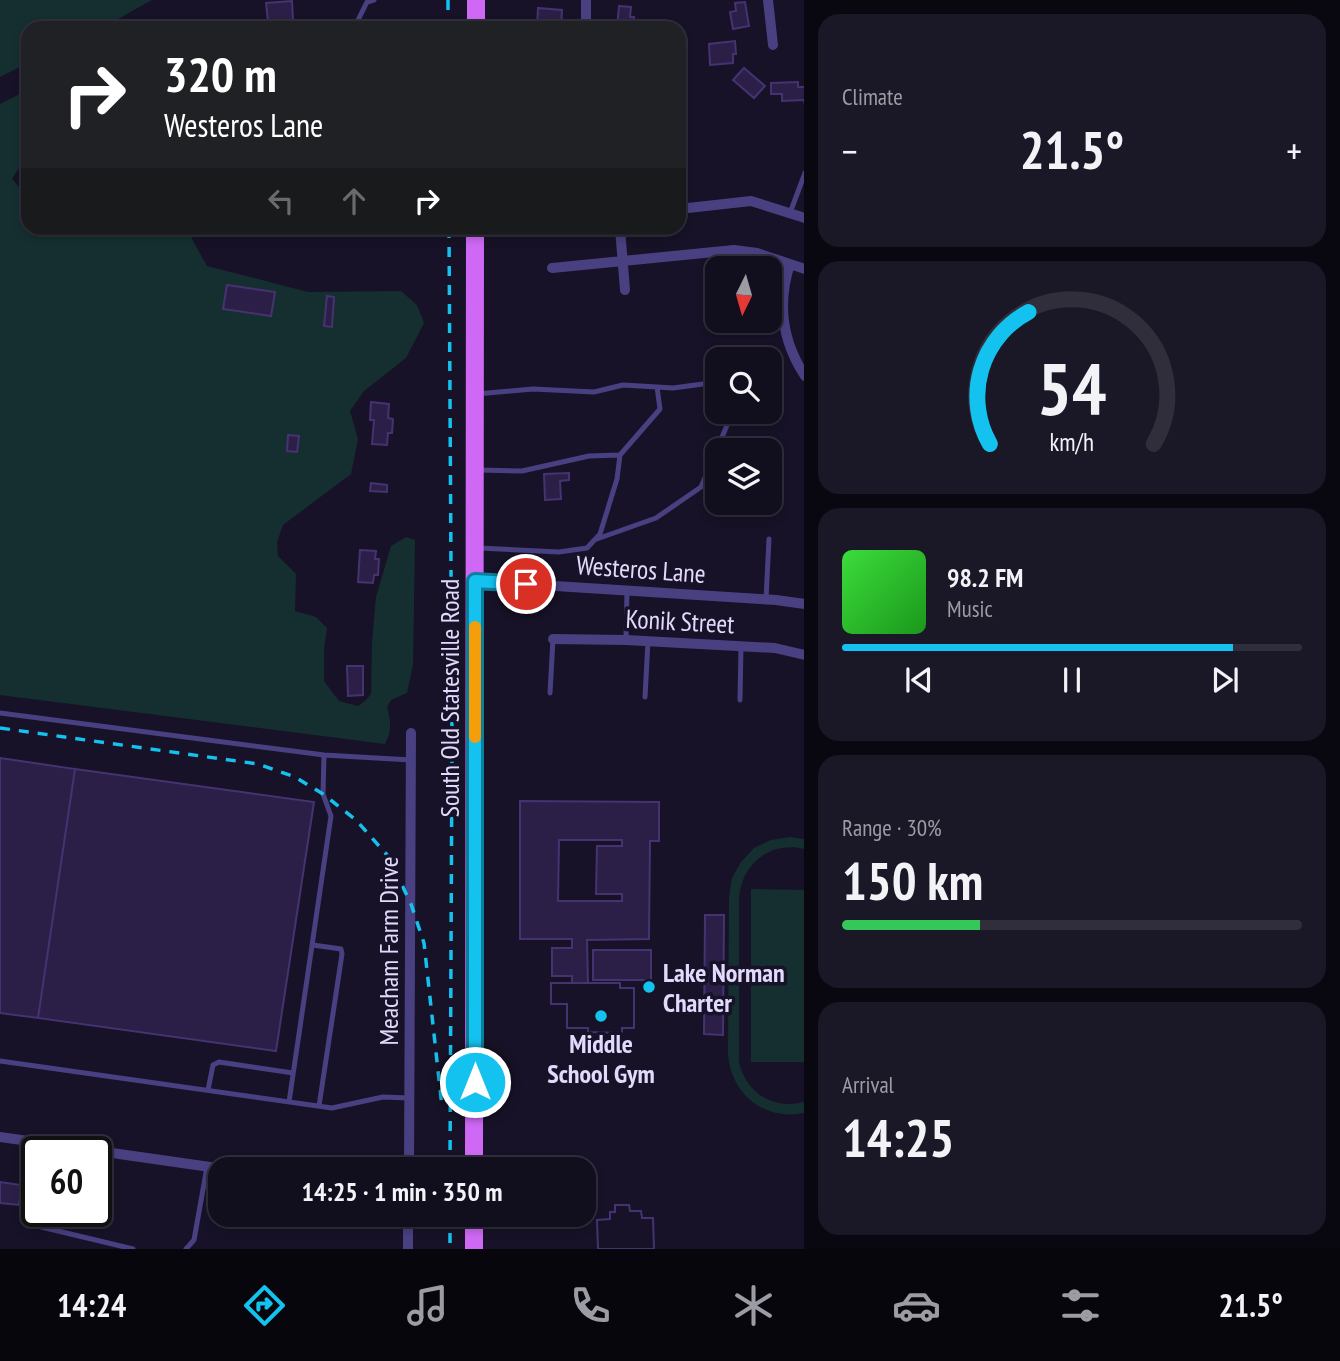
<!DOCTYPE html>
<html lang="en">
<head>
<meta charset="utf-8">
<style>
  :root { --surface:#110e1d; --page:#1a1726; --text:#f1f3f6; --muted:#9c9ca4; --line:#302e3b; --accent:#14c2ef }
  body { margin:0; font-family:"PT Sans Narrow",sans-serif; background:var(--page); color:var(--text); height:100vh; display:flex; flex-direction:column; font-size:26px; white-space:nowrap }
  * { box-sizing:border-box; margin:0 }
  p { font-size:23px; color:var(--muted) }
  .icon { flex:none; width:38px; height:38px; fill:none; stroke:currentColor; stroke-width:2; stroke-linecap:round; stroke-linejoin:round }
  .map { position:relative; flex:1; overflow:hidden }
  .panel { display:flex; flex-direction:column; gap:14px; padding:14px; background:#090810; width:536px }
  .panel>* { flex:none }
  .hud { position:absolute; left:21px; top:21px; width:665px; height:214px; border-radius:21px; box-shadow:0 4px 10px #0003,0 0 0 2px var(--line); background:#202124; color:#fff; overflow:hidden }
  .needle { width:46px; rotate:185deg }
  .controls { position:absolute; left:705px; top:256px; display:grid; gap:14px }
  .controls a { display:grid; place-items:center; width:77px; height:77px; border-radius:14px; background:var(--surface); box-shadow:0 4px 10px #0003,0 0 0 2px var(--line); font-size:35px }
  .speed { position:absolute; left:21px; top:1136px; display:flex; gap:14px; font-size:35px; font-weight:700; text-align:center }
  .speed>* { display:grid; place-content:center; width:91px; height:91px; border-radius:50%; background:var(--surface); box-shadow:0 4px 10px #0003,0 0 0 2px var(--line); line-height:1 }
  .speed .limit { border:4px solid #111; border-radius:10px; background:#fff; color:#111 }
  .pin { position:absolute; display:grid; place-items:center; width:60px; height:60px; color:#fff; margin:-30px; border:4px solid #fff; border-radius:50%; box-shadow:0 2px 7px #0007 }
  .me { position:absolute; width:77px; margin:-38px; rotate:0deg; stroke-linejoin:round; filter:drop-shadow(0 0 5px #0008) }
  .turn { display:flex; align-items:center; gap:24px; height:147px; padding:0 28px; font-size:32px }
  .turn .icon { width:91px; height:91px; stroke-width:2.5 }
  .turn b { display:block; font-size:49px; line-height:60px }
  .lanes { display:flex; align-items:center; height:66px; padding:0 28px; background:#0003; justify-content:center; gap:35px; direction:ltr }
  .lanes .off { opacity:.35 }
  .big { font-size:52px; font-weight:700; line-height:1.1 }
  .panel .card { flex:1; display:flex; flex-direction:column; justify-content:center; gap:10px; min-width:0; padding:0 24px; border-radius:21px; background:var(--page) }
  .panel .dial { align-items:center; gap:0 }
  .dial svg { height:182px; overflow:visible; fill:none; stroke:var(--line); stroke-width:7; stroke-linecap:round; text-anchor:middle }
  .dial text { fill:var(--text); stroke:none }
  .song { display:flex; align-items:center; gap:21px }
  .cover { width:84px; height:84px; border-radius:10px; background:linear-gradient(135deg,hsl(120 70% 55%),hsl(120 70% 35%)) }
  .played { height:7px; border-radius:4px; background:linear-gradient(90deg,var(--accent) 85%,var(--line) 85%) }
  .keys { display:flex; justify-content:space-around; direction:ltr }
  .heat { display:flex; justify-content:space-between; align-items:center; font-size:38px; direction:ltr }
  .charge { height:10px; border-radius:5px; background:linear-gradient(90deg,#34c759 30%,var(--line) 0) }
  .trip { position:absolute; left:208px; top:1157px; width:388px; height:70px; border-radius:21px; background:var(--surface); box-shadow:0 4px 10px #0003,0 0 0 2px var(--line); font-weight:700; line-height:70px; text-align:center }
  .tabs { display:flex; height:112px; justify-content:space-around; align-items:center; background:#07060c; color:var(--muted) }
  .tabs .icon { width:49px; height:49px }
  .tabs .current { color:var(--accent) }
  .tabs b { font-size:32px; color:var(--text) }
  main { display:flex; flex:1; min-height:0 }
  .map>svg:first-child { display:block }
  .green { fill:#152f30 }
  .building { fill:#2b1f47; stroke:#453371; stroke-width:2; fill-rule:evenodd }
  .lines { fill:none; stroke-linecap:round; stroke-linejoin:round }
  .service { stroke:#494082; stroke-width:5 }
  .minor { stroke:#494082; stroke-width:10 }
  .primary { stroke:#cf69f5; stroke-width:18 }
  .rail { stroke:#14c2ef; stroke-width:3.5; stroke-dasharray:10 9; stroke-linecap:butt }
  .route-casing { stroke:#0d7e9b; stroke-width:18 }
  .route { stroke:#14c2ef; stroke-width:12 }
  .slow { stroke:#f59e0b; stroke-width:12 }
  .poi-dot { fill:#14c2ef; stroke:#171227; stroke-width:2.5 }
  .labels { text-anchor:middle; dominant-baseline:central; stroke-width:7; stroke-linejoin:round; paint-order:stroke }
  .street-label { font-size:26px; fill:#e2dafc; stroke:#171227 }
  .poi-label { font-size:26px; font-weight:bold; fill:#e2dafc; stroke:#171227; text-anchor:start }
</style>
</head>
<body>
<main>
<div class="map">
<svg width="805" height="1249" viewBox="0 0 805 1249">
  <rect width="100%" height="100%" fill="#171227"/>
  <!-- green -->
  <path class="green" d="M0,0H152L102,28H28V63L0,77Z
    M28,90V154L12,179L28,197V228H189L193,241L207,266L308,292L401,291L417,305L424,323L406,358L364,391L350,411L358,439L351,474L283,525L277,542L278,556L296,574L295,611L316,617L327,628L324,649V681L339,701L358,706L365,701L371,694L372,642L376,597L391,546L406,537L415,540L413,665L407,693L391,700L387,707C391,721 392,731 385,744L0,695V104Z
    M790,837L804,839V849C771,841 742,863 739,897V1062C746,1093 773,1110 804,1102V1113C764,1121 731,1094 728,1054L729,897L732,878L741,862L754,848L771,840Z
    M751,889L804,890V1062H751Z"/>
  <!-- building -->
  <path class="building" d="M292,1L293,20L268,22L266,3Z
    M745,2L749,26L733,29L730,12L736,11L735,3Z
    M619,6L631,7L630,17H634L633,28H617Z
    M538,8L562,10L561,28H537Z
    M735,41L736,54H733V63L710,65L709,44Z
    M744,68L765,86L754,98L733,80Z
    M798,82V87H805V105L804,100L782,101V94H771V83Z
    M227,285L275,292L271,316L223,309Z
    M327,296L334,297L332,327L324,326Z
    M371,402L389,404L388,418L393,419L392,433H388L387,445L372,444L374,420H370Z
    M288,435L299,436L297,452L287,451Z
    M569,473V480L560,481L561,499L545,500L544,474Z
    M371,483L387,485V492L370,491Z
    M360,550L376,551L375,559H379L378,575H374L373,583L358,582Z
    M347,666H363V695L348,696Z
    M0,758L75,769L38,1018L0,1013Z
    M75,769L314,802L276,1051L38,1018Z
    M520,801L659,802V841H650L649,939L587,940L588,983H572V976H552V948H572V939H520ZM559,840H622V846H597L596,894H622V901H558Z
    M705,915H724L723,1035L704,1034Z
    M593,950H651V980H593Z
    M551,983H620V988H634V1028H622V1033L588,1032V1028H567V1004H551Z
    M551,983H620V988H634V1028H622V1033L588,1032V1028H567V1004H551Z
    M0,1182L21,1185L19,1205L0,1203Z
    M615,1205H629L630,1211H641L642,1218H653L654,1249H598L597,1220L610,1219V1212H615Z
    M615,1205H629L630,1211H641L642,1218H653L654,1249H598L597,1220L610,1219V1212H615Z"/>
  <g class="lines">
    <!-- service -->
    <path class="service" d="M357,28L358,20L367,2L374,0
      M790,213L805,173
      M657,387L673,388L718,382
      M476,394L533,389L594,392L623,385L657,387L660,409L620,455L617,479L600,534L587,548L559,552L479,548
      M478,470L522,471L589,456L620,455
      M594,540L656,518L701,487L733,411
      M766,599L769,539
      M626,640L627,591
      M550,693L553,639
      M645,697L648,641
      M740,700L741,646
      M0,713L324,755L411,760
      M313,945L341,949L342,954L319,1106
      M0,1061L332,1108L383,1097L409,1098
      M208,1090L213,1065L219,1062L293,1073
      M289,1102L331,816L323,794L324,755
      M33,1225L133,1249
      M186,1249L194,1240L207,1167"/>
    <!-- minor -->
    <path class="minor" d="M586,0V28
      M768,0L773,45
      M679,209L751,201L805,218
      M620,228L625,290
      M790,264C777,304 782,341 805,376
      M552,268L734,250L757,253L805,269
      M475,581L776,600L805,604
      M553,639L626,640L775,648L805,655
      M0,1137L224,1169
      M409,1169L411,733
      M408,1249V1214"/>
    <!-- primary -->
    <path class="primary" d="M476,28V0
      M474,1169L475,228
      M474,1249V1214"/>
    <!-- rail -->
    <path class="rail" d="M448,0V28
      M449,228L452,737L450,1169
      M0,728L258,764L295,777L323,794L356,820L388,856L411,904L424,943L442,1107
      M450,1214V1249"/>
  </g>
  <g class="lines">
    <defs>
      <path id="route" d="M475,1082V581L526,584"/>
    </defs>
    <!-- route casing -->
    <use href="#route" class="route-casing"/>
    <!-- route -->
    <use href="#route" class="route"/>
    <!-- slow -->
    <path class="slow" d="M475,737V627"/>
  </g>
  <!-- markers -->
  <g class="poi-dot">
    <circle cx="649" cy="987" r="7"/>
    <circle cx="601" cy="1016" r="7"/>
  </g>
  <g class="labels">
    <!-- street labels -->
    <g class="street-label">
      <text transform="translate(641 569) rotate(4)">Westeros Lane</text>
      <text transform="translate(680 621) rotate(3)">Konik Street</text>
      <text transform="translate(449 698) rotate(-90)">South Old Statesville Road</text>
      <text transform="translate(388 951) rotate(-90)">Meacham Farm Drive</text>
    </g>
    <!-- poi labels -->
    <g class="poi-label">
      <text x="663" y="972">Lake Norman<tspan x="663" dy="30">Charter</tspan></text>
      <text x="601" y="1043" text-anchor="middle">Middle<tspan x="601" dy="30">School Gym</tspan></text>
    </g>
  </g>
</svg>
<div class="controls">
<a><svg class="needle" viewBox="-14 -14 28 28"><path d="M0-13l5 13h-10z" fill="#e53935"/><path d="M0 13l5-13h-10z" fill="#9c9ca4"/></svg></a>
<a><svg class="icon" aria-label="search" viewBox="0 0 24 24"><circle cx="10" cy="10" r="6"/><path d="M15 15l6 6"/></svg></a>
<a><svg class="icon" aria-label="layers" viewBox="0 0 24 24"><path d="M12 4l9 5-9 5-9-5zM3 14l9 5 9-5"/></svg></a>
</div>
<div class="speed"><div class="limit">60</div></div>
<div class="pin" style="left:526px;top:584px;background:#d93025"><svg class="icon" aria-label="arrive" viewBox="0 0 24 24"><path d="M6 21V4h12l-3 4 3 4H6"/></svg></div>
<svg class="me" style="left:475px;top:1082px" viewBox="-20 -20 40 40"><circle r="17" fill="#14c2ef" stroke="#fff" stroke-width="3"/><path d="M0-11L8 9 0 5-8 9z" fill="#fff"/></svg>
<div class="trip">14:25 · 1 min · 350 m</div>
<div class="hud">
<div class="turn"><svg class="icon" aria-label="right" viewBox="0 0 24 24"><path d="M7 20v-9h11M14 6l5 5-5 5"/></svg><div><b>320 m</b>Westeros Lane</div></div>
<div class="lanes"><svg class="icon off" aria-label="left" viewBox="0 0 24 24"><path d="M17 20v-9H6M10 6l-5 5 5 5"/></svg><svg class="icon off" aria-label="ahead" viewBox="0 0 24 24"><path d="M12 20V5M6 11l6-6 6 6"/></svg><svg class="icon" aria-label="right" viewBox="0 0 24 24"><path d="M7 20v-9h11M14 6l5 5-5 5"/></svg></div>
</div>
</div>
<section class="panel">
<div class="card"><p>Climate</p>
<div class="heat"><a>−</a><b class="big">21.5°</b><a>+</a></div>
</div>
<div class="card dial"><svg viewBox="0 0 100 80">
<path d="M14 69A42 42 0 1 1 86 69"/>
<path d="M14 69A42 42 0 0 1 31 11" stroke="#14c2ef"/>
<text x="50" y="56" font-size="32" font-weight="700">54</text>
<text x="50" y="72" font-size="11">km/h</text>
</svg></div>
<div class="card">
<div class="song"><i class="cover"></i><div><b>98.2 FM</b><p>Music</p></div></div>
<div class="played"></div>
<div class="keys"><svg class="icon" aria-label="previous" viewBox="0 0 24 24"><path d="M18 5L8 12l10 7zM5 5v14"/></svg><svg class="icon" aria-label="pause" viewBox="0 0 24 24"><path d="M8 5v14M16 5v14"/></svg><svg class="icon" aria-label="next" viewBox="0 0 24 24"><path d="M6 5l10 7-10 7zM19 5v14"/></svg></div>
</div>
<div class="card"><p>Range · 30%</p><b class="big">150 km</b><div class="charge"></div></div>
<div class="card"><p>Arrival</p><b class="big">14:25</b></div>
</section>
</main>
<nav class="tabs">
<b>14:24</b>
<svg class="icon current" aria-label="directions" viewBox="0 0 24 24"><path d="M12 3l9 9-9 9-9-9zM9 14v-3h6M13 9l2 2-2 2"/></svg>
<svg class="icon" aria-label="music" viewBox="0 0 24 24"><path d="M9 18V5l10-2v13"/><circle cx="6" cy="18" r="3"/><circle cx="16" cy="16" r="3"/></svg>
<svg class="icon" aria-label="phone" viewBox="0 0 24 24"><path d="M5 4h4l2 5-3 2q2 4 5 5l2-3 5 2v4C11 20 4 13 5 4z"/></svg>
<svg class="icon" aria-label="climate" viewBox="0 0 24 24"><path d="M12 3v18M4 7l16 10M4 17L20 7"/></svg>
<svg class="icon" aria-label="car" viewBox="0 0 24 24"><path d="M5 17H2v-5l4-1 3-4h7l3 4 3 1v5h-3M9 17h6M6 11h13"/><circle cx="7" cy="17" r="2"/><circle cx="17" cy="17" r="2"/></svg>
<svg class="icon" aria-label="filters" viewBox="0 0 24 24"><path d="M4 7h16M4 17h16"/><circle cx="9" cy="7" r="2"/><circle cx="15" cy="17" r="2"/></svg>
<b>21.5°</b>
</nav>
</body>
</html>
